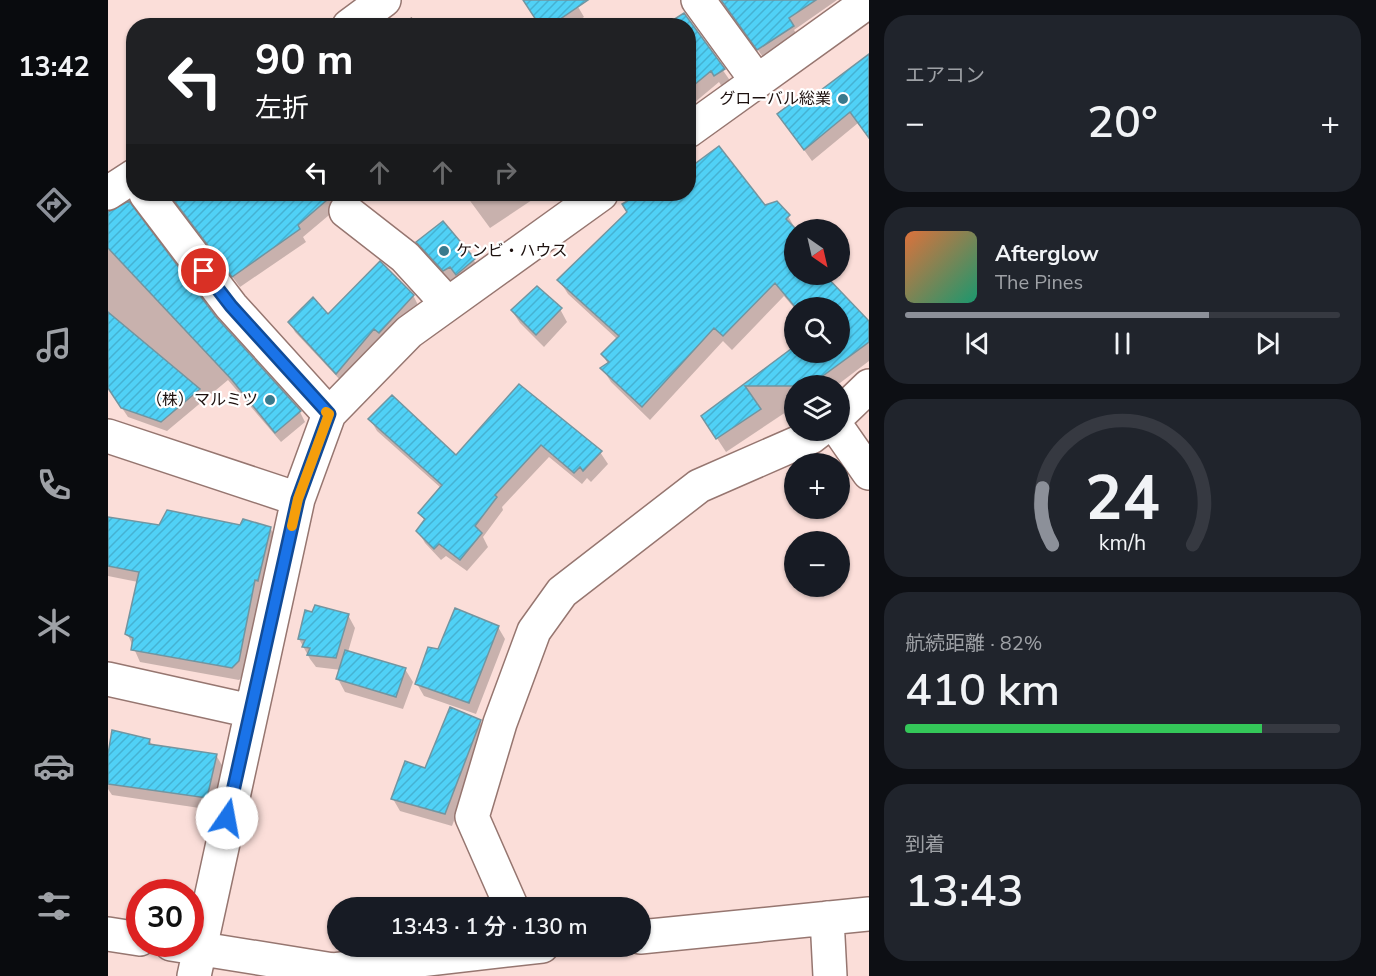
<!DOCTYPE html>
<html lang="ja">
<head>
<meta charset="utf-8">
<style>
  :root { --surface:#171b24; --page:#20242c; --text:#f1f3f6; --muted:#9ea1a6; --line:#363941; --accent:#8c9099 }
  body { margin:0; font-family:"Nunito Sans","Noto Sans JP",sans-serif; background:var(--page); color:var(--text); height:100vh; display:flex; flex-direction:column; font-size:22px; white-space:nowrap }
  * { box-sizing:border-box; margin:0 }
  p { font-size:20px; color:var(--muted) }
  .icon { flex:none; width:33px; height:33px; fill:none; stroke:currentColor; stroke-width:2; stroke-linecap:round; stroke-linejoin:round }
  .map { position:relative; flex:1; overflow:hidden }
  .drawer { display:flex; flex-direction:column; gap:15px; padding:15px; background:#0d0f14; width:507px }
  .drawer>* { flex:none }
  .banner { position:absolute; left:18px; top:18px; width:570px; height:183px; border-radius:24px; box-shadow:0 2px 4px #0004; background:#202124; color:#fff; overflow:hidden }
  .needle { width:39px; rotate:146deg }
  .buttons { position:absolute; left:676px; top:219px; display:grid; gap:12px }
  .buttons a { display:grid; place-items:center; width:66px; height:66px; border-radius:50%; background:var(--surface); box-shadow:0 2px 4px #0004; font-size:30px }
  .speed { position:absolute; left:18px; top:879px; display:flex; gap:12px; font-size:30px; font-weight:700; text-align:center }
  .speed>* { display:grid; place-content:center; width:78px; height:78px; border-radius:50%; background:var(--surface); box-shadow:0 2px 4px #0004; line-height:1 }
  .speed .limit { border:9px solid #d22; background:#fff; color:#111 }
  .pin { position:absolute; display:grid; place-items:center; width:51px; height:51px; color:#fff; margin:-26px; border:3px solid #fff; border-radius:50%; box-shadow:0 2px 6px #0007 }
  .me { position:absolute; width:66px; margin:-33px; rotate:12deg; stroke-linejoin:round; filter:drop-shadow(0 0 4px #0008) }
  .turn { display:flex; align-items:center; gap:21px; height:126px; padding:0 30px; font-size:27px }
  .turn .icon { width:78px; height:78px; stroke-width:2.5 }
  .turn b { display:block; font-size:42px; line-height:51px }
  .lanes { display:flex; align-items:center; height:57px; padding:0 30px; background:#0003; justify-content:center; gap:30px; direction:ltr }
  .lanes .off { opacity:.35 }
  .big { font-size:45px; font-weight:600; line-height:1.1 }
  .drawer .card { flex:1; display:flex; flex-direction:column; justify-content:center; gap:9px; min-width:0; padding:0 21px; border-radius:24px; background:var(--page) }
  .drawer .dial { align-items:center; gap:0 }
  .dial svg { height:156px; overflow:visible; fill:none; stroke:var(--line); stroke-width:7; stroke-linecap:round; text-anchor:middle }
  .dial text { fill:var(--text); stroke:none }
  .song { display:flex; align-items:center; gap:18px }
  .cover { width:72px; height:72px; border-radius:9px; background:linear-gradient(135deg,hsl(20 70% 55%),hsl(160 70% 35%)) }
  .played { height:6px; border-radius:3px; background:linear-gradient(90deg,var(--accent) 70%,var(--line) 70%) }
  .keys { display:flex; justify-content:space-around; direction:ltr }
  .heat { display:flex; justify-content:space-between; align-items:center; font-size:33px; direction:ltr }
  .charge { height:9px; border-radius:4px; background:linear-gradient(90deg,#34c759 82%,var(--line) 0) }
  .trip { position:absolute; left:219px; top:897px; width:324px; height:60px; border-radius:30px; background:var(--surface); box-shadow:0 2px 4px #0004; font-weight:600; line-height:60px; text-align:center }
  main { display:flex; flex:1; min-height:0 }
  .tab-bar { display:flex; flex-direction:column; width:108px; justify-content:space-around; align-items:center; background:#090b0e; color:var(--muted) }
  .tab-bar .icon { width:42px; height:42px }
  .tab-bar .active { color:var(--accent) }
  .tab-bar b { font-size:27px; color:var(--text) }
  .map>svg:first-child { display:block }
  .shadow { fill:#0003 }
  .building { fill:url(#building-hatch); stroke:#7295a0; stroke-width:1.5 }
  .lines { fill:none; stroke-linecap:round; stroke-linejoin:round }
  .minor-casing { stroke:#967670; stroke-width:36 }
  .path { stroke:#9c8682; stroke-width:4; stroke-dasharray:1.5 4.5; stroke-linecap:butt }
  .minor { stroke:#fff; stroke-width:33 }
  .route-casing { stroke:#114b97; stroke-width:15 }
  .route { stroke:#1a73e8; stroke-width:10 }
  .slow { stroke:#f59e0b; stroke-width:10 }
  .poi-dot { fill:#397a8d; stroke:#fff; stroke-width:2 }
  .labels { text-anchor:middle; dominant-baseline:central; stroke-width:4.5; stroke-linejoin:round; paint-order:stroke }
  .poi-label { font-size:16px; fill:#1c100e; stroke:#fff; text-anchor:end }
</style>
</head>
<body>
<main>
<nav class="tab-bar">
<b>13:42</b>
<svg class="icon active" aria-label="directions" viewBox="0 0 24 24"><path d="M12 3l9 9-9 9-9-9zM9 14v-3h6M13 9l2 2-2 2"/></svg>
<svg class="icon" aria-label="music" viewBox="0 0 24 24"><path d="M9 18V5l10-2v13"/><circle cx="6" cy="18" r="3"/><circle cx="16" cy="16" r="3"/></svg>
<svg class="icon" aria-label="phone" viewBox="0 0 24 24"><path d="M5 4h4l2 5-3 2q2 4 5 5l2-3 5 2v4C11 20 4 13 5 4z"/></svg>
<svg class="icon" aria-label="climate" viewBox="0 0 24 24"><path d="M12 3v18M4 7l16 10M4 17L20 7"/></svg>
<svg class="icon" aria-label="car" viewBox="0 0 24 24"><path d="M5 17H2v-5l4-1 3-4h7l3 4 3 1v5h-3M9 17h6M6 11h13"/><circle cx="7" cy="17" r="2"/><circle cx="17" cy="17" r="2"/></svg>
<svg class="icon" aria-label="filters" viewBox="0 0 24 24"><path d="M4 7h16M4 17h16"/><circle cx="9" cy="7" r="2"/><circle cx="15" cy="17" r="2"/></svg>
</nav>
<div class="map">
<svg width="761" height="976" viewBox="0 0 761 976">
  <defs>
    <pattern id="building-hatch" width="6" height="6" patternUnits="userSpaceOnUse" patternTransform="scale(1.5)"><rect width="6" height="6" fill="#50d1f6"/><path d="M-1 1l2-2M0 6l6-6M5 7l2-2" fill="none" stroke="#45b2d2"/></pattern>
  </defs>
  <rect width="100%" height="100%" fill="#fbded9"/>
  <!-- shadow -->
  <path class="shadow" d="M416,0H466L476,17L463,26H433Z
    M614,0H729L686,30L691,38L657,60Z
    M580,20L623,82L614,87L611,82L580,108Z
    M761,56V139L750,123L704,161L679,126L701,101Z
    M62,194H252L241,203L239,200L195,237L198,242L132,287Z
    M357,194H433L382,228Z
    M533,194H580L657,206L680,216L688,230L687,274H718L719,280L761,323V361L728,386H687V406L618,452L595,417L687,348V352H732V308L687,309L676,296L624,350L615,341L542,420L503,382L494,368L500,364L495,355L509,339L460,294L451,280L521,213L516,205Z
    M0,216L107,318L192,412L197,422L173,442L120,380L59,431L20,417L0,387Z
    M310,242L365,259L373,272L343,282L317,254Z
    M305,295L310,305L277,341L273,337L234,382L187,332L182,322Z
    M452,309L459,322L436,347L412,323L404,311Z
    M411,386L492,452L500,464L483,482L479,478L474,484L441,457L394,507L395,510L375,537L380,547L359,571L338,556L333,560L317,543L310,531L317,522L312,513L333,488L269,431L262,419L348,457Z
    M0,519L52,527L162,528L170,540L137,674L131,680L32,662L19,633L30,582L0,576Z
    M240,615L247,628L240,652L297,669L305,682L295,709L237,692L230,679L233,670L208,667L202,659L191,639Z
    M390,627L397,639L368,714L316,696L309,684L331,650Z
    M371,721L379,734L344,826L292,811L285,799Z
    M41,740L45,746L108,755L115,767L105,810L4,795L0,789V763Z"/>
  <!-- building -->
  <path class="building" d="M415,0H480L442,26H432Z
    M613,0H708L681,18L686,26L649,50Z
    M576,13L617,69L606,76L603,71L580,90V26H569L565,20Z
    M761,54V138L742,112L696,150L669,114L697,93L701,99Z
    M611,146L657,205L669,201L682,215L678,219L689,230L687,274H716L761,321V342L701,386H637L653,409L608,439L593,416L687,346V352H732V308H688L667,283L615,336L606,328L534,407L492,368L501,362L493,354L511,336L449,280L519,212L514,204L531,194H580V169Z
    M61,194H226L190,225L192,229L124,277Z
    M21,201L108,317L193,411L167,433L124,380L0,248V212Z
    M335,221L367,259L348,275L342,267L335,271L308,242Z
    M272,261L306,295L271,333L266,329L228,374L180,322L205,297L220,314Z
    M429,286L454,308L428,335L403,310Z
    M0,312L92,389L53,422L13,408L0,388Z
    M411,384L494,451L475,471L472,467L466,473L433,445L387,495L389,497L367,526L374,533L352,560L331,544L326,549L308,531L317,519L310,513L334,485L260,419L284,395L348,455Z
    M59,510L132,525L135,519L163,527L150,581L147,580L131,661L124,668L23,650L25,638L17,634L31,572L0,566V517L51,525Z
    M207,605L241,614L228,658L199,655L202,648L194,647L197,640L190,639L197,610L204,612Z
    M347,608L391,626L361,703L307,684L320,647L330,649Z
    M237,650L298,668L288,697L228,679Z
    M342,707L373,720L337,814L283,799L297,761L317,768Z
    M4,730L42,739L41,744L109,754L99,798L0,784V754Z"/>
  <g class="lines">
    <defs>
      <path id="minor" d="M590,0L649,81
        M241,26L276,0
        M580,131L761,1
        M0,193L26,176
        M38,194L123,306L221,414
        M238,211L297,257L340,304
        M732,414L761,386
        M731,430L761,473
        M0,436L190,499
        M0,679L143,711
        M404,908L364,817L392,723L426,631L454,592L591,486L703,437L712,430
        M719,918L722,976
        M0,934L32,939
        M532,937L761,914
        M63,944L225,970L434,946
        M86,976L190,499L221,414L301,332L493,194"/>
    </defs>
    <!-- minor casing -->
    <use href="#minor" class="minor-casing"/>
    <!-- path -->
    <path class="path" d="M302,18L307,26"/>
    <!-- minor -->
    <use href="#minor" class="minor"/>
  </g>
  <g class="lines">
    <defs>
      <path id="route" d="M96,271L123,306L221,414L190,499L119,818"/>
    </defs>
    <!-- route casing -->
    <use href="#route" class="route-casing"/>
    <!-- route -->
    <use href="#route" class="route"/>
    <!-- slow -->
    <path class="slow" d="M184,526L190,499L221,414L218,412"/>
  </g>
  <!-- markers -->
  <g class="poi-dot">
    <circle cx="735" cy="99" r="6"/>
    <circle cx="336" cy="251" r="6"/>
    <circle cx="162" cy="400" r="6"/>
  </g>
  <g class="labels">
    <!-- poi labels -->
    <g class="poi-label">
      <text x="723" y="99">グローバル総業</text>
      <text x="348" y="251" text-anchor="start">ケンビ・ハウス</text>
      <text x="150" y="400">（株）マルミツ</text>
    </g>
  </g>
</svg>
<div class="buttons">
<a><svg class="needle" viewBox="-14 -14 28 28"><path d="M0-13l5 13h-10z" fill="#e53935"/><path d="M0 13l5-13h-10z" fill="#9ea1a6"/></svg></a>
<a><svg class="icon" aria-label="search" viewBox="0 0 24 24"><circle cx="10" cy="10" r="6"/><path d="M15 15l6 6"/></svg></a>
<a><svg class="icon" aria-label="layers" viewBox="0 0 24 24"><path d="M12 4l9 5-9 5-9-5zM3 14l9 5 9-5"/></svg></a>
<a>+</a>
<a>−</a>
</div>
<div class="speed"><div class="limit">30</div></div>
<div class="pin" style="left:96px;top:271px;background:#d93025"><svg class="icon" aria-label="arrive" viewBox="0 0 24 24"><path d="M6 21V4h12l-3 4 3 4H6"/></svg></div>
<svg class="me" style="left:119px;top:818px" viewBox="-20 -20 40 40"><circle r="19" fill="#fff"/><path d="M0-13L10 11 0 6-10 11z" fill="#1a73e8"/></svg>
<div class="trip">13:43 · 1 分 · 130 m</div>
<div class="banner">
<div class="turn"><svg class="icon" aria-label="left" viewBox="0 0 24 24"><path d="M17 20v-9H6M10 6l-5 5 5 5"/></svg><div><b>90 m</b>左折</div></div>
<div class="lanes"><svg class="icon" aria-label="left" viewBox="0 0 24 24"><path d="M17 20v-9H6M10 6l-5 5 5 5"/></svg><svg class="icon off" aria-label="ahead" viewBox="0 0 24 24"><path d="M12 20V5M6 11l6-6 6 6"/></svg><svg class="icon off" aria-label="ahead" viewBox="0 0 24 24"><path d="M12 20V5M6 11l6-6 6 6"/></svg><svg class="icon off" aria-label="right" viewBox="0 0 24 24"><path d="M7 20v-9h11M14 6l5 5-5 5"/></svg></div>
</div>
</div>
<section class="drawer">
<div class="card"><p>エアコン</p>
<div class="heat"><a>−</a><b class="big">20°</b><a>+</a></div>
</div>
<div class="card">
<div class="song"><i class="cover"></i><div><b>Afterglow</b><p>The Pines</p></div></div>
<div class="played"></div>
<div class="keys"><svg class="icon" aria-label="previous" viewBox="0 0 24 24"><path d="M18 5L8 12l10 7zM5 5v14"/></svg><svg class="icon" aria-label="pause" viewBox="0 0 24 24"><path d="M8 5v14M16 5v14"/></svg><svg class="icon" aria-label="next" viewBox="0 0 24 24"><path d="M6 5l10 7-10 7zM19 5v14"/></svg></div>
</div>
<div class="card dial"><svg viewBox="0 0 100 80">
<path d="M14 69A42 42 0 1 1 86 69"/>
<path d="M14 69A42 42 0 0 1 9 40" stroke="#8c9099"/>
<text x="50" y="56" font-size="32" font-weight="700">24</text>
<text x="50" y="72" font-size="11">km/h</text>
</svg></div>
<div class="card"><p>航続距離 · 82%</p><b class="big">410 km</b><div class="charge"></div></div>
<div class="card"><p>到着</p><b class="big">13:43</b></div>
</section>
</main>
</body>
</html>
